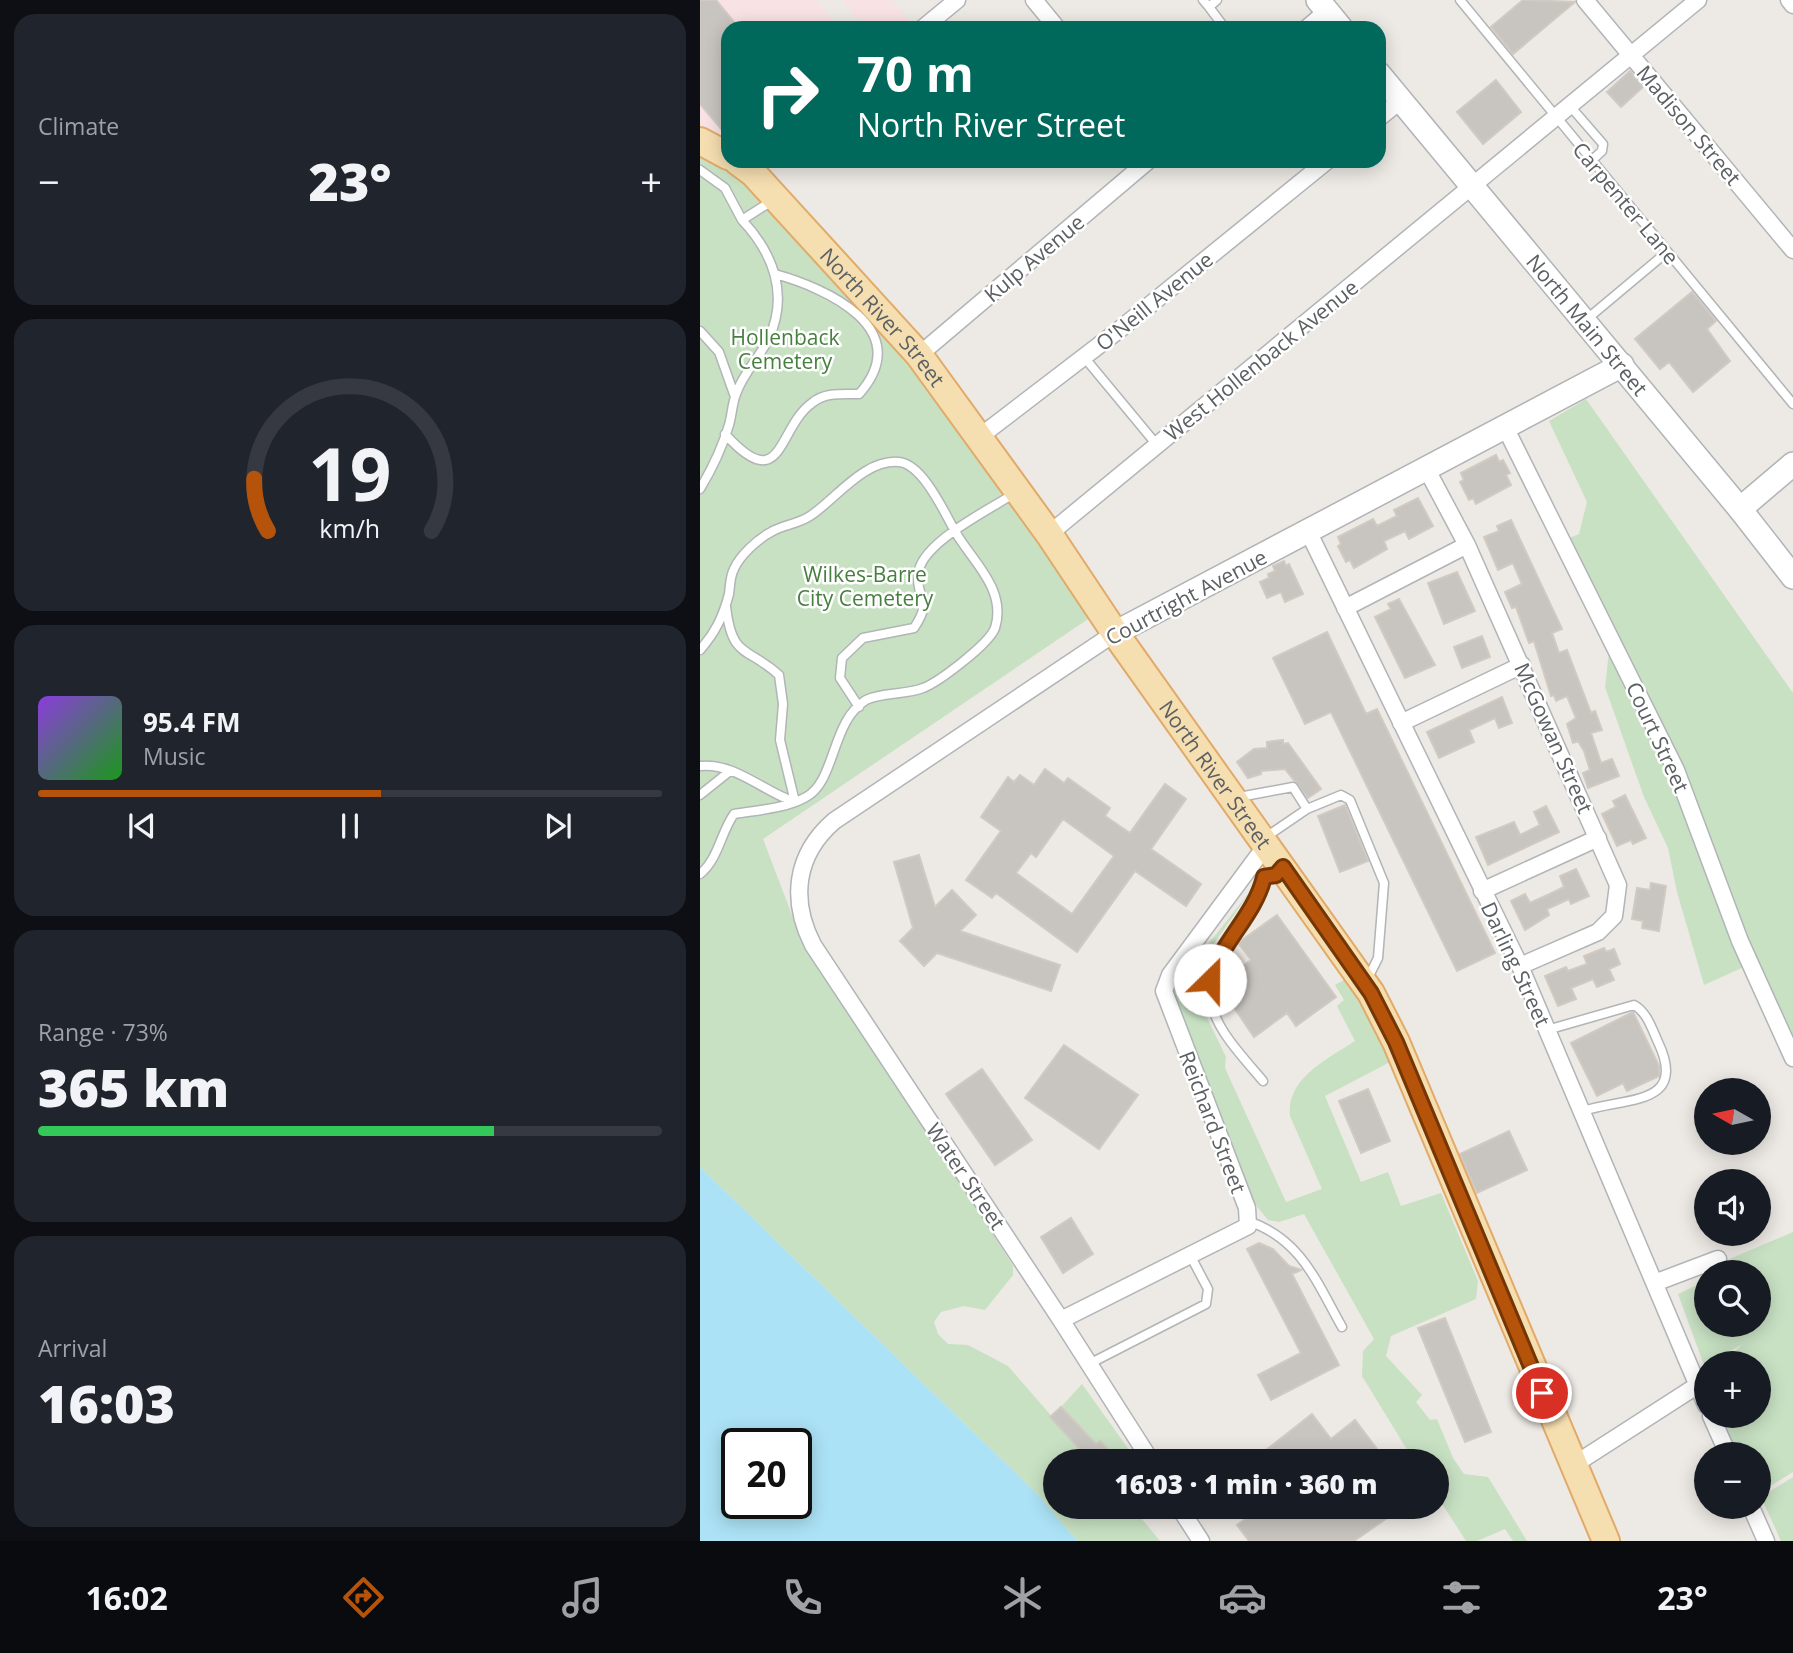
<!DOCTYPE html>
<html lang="en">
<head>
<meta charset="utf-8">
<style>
  :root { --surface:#171b24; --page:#20242c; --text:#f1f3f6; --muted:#9ea1a6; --line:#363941; --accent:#b45309 }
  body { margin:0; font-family:"Open Sans",sans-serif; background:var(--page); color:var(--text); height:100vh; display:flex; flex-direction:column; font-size:26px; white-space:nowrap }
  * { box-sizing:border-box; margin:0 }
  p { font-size:23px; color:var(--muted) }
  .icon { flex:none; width:38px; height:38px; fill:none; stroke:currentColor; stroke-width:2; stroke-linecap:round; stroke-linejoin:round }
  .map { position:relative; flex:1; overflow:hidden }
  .details { display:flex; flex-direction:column; gap:14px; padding:14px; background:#0d0f14; width:700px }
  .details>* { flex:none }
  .hud { position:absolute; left:21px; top:21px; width:665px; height:147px; border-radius:21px; box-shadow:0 4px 18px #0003; background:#00695c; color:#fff; overflow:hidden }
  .needle { width:46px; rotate:279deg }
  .buttons { position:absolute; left:994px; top:1078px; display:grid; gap:14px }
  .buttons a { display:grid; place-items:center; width:77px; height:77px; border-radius:50%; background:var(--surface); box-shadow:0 4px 18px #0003; font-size:35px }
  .speed { position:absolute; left:21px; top:1428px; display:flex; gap:14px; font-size:35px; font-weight:700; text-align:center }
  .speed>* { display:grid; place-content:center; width:91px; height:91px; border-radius:50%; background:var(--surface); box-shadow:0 4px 18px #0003; line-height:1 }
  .speed .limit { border:4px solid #111; border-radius:10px; background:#fff; color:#111 }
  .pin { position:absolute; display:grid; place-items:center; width:60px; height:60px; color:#fff; margin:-30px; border:4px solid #fff; border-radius:50%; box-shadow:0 2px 7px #0007 }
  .me { position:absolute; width:77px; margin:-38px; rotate:23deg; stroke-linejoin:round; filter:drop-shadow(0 0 5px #0008) }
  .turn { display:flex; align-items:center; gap:24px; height:147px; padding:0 21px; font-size:32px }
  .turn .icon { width:91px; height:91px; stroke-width:2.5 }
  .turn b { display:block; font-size:49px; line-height:60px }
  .big { font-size:52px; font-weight:800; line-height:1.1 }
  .details .widget { flex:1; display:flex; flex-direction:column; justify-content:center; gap:10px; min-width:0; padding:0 24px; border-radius:21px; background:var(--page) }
  .details .dial { align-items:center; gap:0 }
  .dial svg { height:182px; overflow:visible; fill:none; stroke:var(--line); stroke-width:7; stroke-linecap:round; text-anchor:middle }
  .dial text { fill:var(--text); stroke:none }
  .song { display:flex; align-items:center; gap:21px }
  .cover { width:84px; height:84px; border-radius:10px; background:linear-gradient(135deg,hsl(270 70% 55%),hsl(120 70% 35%)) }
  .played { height:7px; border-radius:4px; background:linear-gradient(90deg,var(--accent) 55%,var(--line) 55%) }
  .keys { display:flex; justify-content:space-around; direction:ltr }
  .heat { display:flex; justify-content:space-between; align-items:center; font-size:38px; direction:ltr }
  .charge { height:10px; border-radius:5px; background:linear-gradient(90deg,#34c759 73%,var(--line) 0) }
  .trip { position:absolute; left:343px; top:1449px; width:406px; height:70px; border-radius:35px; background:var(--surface); box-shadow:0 4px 18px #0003; font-weight:800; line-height:70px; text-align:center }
  .tabs { display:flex; height:112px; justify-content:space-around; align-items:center; background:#090b0e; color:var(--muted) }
  .tabs .icon { width:49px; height:49px }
  .tabs .on { color:var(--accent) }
  .tabs b { font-size:32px; color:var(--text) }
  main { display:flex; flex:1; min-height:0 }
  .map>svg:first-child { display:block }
  .medical { fill:#f8e2e3 }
  .green { fill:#c8e1c3 }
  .water { fill:#ace2f5; fill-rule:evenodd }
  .building { fill:#c8c4c0; stroke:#d1cac3; stroke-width:2; fill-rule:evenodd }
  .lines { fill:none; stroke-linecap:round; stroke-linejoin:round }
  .service-casing { stroke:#b1b5b7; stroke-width:11 }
  .minor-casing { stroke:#b1b5b7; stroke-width:19 }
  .secondary-casing { stroke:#b0b4b7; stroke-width:26 }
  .primary-casing { stroke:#e1aa69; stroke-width:30 }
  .service { stroke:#fff; stroke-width:8 }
  .minor { stroke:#fff; stroke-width:16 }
  .secondary { stroke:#fff; stroke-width:23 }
  .primary { stroke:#f5deb0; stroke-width:26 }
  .route-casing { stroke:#753606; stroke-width:18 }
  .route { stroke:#b45309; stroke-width:12 }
  .labels { text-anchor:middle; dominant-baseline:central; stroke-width:5; stroke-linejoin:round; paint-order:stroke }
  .street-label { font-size:21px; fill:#5c6063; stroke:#fff }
  .park-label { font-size:21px; fill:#477f3f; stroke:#fff }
</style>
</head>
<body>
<main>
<section class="details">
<div class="widget"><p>Climate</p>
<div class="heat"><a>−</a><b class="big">23°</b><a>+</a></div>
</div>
<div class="widget dial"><svg viewBox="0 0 100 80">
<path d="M14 69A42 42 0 1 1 86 69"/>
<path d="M14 69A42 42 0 0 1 8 46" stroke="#b45309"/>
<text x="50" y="56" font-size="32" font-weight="700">19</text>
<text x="50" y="72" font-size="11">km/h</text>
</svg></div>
<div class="widget">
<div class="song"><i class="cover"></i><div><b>95.4 FM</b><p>Music</p></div></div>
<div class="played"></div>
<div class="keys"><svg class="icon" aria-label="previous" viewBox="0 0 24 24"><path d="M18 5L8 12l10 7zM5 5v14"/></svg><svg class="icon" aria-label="pause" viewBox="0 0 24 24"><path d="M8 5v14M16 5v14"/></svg><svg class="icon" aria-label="next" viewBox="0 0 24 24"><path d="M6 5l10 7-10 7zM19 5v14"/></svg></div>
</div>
<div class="widget"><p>Range · 73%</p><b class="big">365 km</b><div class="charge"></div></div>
<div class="widget"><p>Arrival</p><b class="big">16:03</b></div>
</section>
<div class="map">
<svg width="1093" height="1541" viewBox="0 0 1093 1541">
  <rect width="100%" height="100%" fill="#ede9e4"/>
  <!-- medical -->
  <path class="medical" d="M0,0H116L139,28H28V142L0,124Z
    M142,0H192L209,21L201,28H165Z"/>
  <!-- green -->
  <path class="green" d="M0,157L37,175L213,360L391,617L63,839L95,923L313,1266V1275L285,1310L264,1306L241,1312L234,1322L238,1334L248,1344L268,1345L308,1366L387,1457L392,1454L399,1461H355V1507H432L460,1541H377L338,1495L0,1167Z
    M886,399L1093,693V1043L1057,961L1004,985L977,892L968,848L944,797L905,687L912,626L869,538L879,534L887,502L849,421Z
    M552,889L506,955L500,982L498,999L526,1057L525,1068L586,1202L622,1189L590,1116C586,1078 628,1059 655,1041L637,1006L644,1000L635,985L649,977L692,1061L625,1096L661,1182L688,1172L701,1206L741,1193L778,1281L776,1299L691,1336L686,1356L722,1395L716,1402L730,1420L737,1419L753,1458L764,1474L788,1477L827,1541H813L805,1529L777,1541H766L737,1496V1461H714L662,1376L663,1351L674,1339L604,1214L579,1222L568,1220L551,1199L472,990Z
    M1093,1232V1472L1059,1493V1454H1037L1020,1416H1059V1363H1021L1043,1344L1004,1365L978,1294L1006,1281V1325H1059V1272H1015L1013,1266Z
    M382,1384L437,1461H419L400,1441L396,1444L361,1407Z
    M1093,1477V1541H1081L1061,1497Z"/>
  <!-- water -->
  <path class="water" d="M0,1167L338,1495L377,1541H0ZM37,1444H96V1503H37Z"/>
  <!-- building -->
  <path class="building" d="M0,0H16L39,28H28V137L0,104Z
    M823,0L875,2L813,54L791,27Z
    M930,71L943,87L921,107L907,92Z
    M796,80L821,112L783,144L757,112Z
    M992,292L1016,321L1007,329L1030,361L993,392L969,362L960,369L935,339Z
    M796,455L799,462L803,460L810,473L806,475L811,485L776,504L773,498L769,500L760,482L764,480L761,473Z
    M718,498L733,526L709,539L705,531L684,541L687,549L654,568L650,560L646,562L638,546L641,544L638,537L673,519L677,526L697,516L694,510Z
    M811,520L862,629L852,633L859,653L867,650L891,713L895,711L902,730L891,733L901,763L912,759L919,776L888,788L883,773L890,770L884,751L878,741L873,743L867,724L876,718L867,696L856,701L854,695L851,696L834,641L829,643L816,607L812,608L805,592L822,584L813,563L798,570L784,537L799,531L797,526Z
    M584,561L586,566L589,564L603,594L585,602L581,592L567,598L560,582L569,578L568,574L575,571L573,566Z
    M757,572L775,611L744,624L728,583Z
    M699,599L735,665L705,678L675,617L691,609L688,604Z
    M627,632L666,714L677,709L795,953L757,971L631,712L605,724L573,658Z
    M782,636L790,657L762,668L754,647Z
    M802,697L812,723L799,728L795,718L769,730L774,742L739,758L727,732Z
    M583,740V744L588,743L621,789L608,798L585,769L561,771V774L548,778L537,762L554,749L567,748V742Z
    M345,769L364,783L368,778L410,808L405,816L430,833L465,784L486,799L451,849L501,884L486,906L435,871L377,952L296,893L292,898L266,880L301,831L281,817L308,777L314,782L320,775L334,785ZM363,819L414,856L372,914L316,873L331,853L336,857Z
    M925,795L946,838L933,844L931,840L917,846L902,814L916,807L913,801Z
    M645,805L668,861L640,872L618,816Z
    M846,806L859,832L788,865L776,837L814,822L820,835L840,825L834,812Z
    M219,855L235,907L252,890L276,915L260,931L360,965L351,991L237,953L224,966L200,941L213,928L194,862Z
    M876,869L889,896L871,904L869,899L847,909L849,915L825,930L811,901L825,894L830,903L854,892L864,887L860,876Z
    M951,883L966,886L959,931L942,928L943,921L932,919L937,888L950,890Z
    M577,915L636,997L596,1026L587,1013L554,1037L518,984L551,960L538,943Z
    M904,948L906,952L914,949L920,964L909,969L914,980L897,987L893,979L871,988L876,999L858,1006L845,976L866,967L868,971L887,964L884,956Z
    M933,1012L959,1066V1076L927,1091L923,1083L897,1096L871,1043Z
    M364,1045L438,1095L399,1149L325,1098Z
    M282,1069L332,1140L295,1165L246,1094Z
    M668,1089L690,1141L661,1153L639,1101Z
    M809,1131L827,1170L777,1193L760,1154Z
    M371,1218L393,1254L363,1273L341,1237Z
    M559,1243L573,1249L589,1266L601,1270L592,1274L639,1365L571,1400L558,1375L601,1353L547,1249Z
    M745,1318L791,1432L765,1442L718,1328Z
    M361,1407L396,1444L400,1441L419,1461H399L392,1454L388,1458L350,1417Z
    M612,1414L631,1439L655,1420L686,1461H552Z
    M555,1507H679L687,1518L654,1541H549L537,1525L557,1511Z"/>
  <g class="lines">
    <defs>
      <path id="service" d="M503,0L509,7L517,0
        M760,0L1093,404
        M509,7L521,23
        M870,106L903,144L902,151L891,161
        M0,170L25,188L42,220
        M887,319L967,252
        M0,331L19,352L35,397
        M384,357L457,445
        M25,434C83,498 77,428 112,403C125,392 143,394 159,394C217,329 126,288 75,274
        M0,489C12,469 22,448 29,425C32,415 32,404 36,394C43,373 60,357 69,338C89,294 73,253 42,220L72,201
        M0,650C15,633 23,617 29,594C30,587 30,576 34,569C40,555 58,539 71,532C83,525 98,524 110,516C136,499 164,459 199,462C223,464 245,514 256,533C273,562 307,590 295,628C289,644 239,682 223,688C206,695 181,692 166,700C131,721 136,781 106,797C85,809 57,810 34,814C21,832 18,860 0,874
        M159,707L140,678L142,658L163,638L214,628C233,600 217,601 218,576C218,544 289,510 315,493
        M0,766C34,762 64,792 95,802L80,740L83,704L79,675C47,646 32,659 26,607
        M0,795L30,771
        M539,797L593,787L607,809L566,837
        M607,809L641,795L650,800L684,883L678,958L668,978
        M847,1030L934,1005C947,1012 952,1029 958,1042C989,1107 924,1097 883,1111
        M563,1081C517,1027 488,1000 533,934C546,915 558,900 564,877
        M548,1221C601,1239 616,1281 642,1327
        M389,1364L506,1304L508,1289L490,1255"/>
      <path id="minor" d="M334,0L357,28
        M885,0L1093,250
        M1089,0L1093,5
        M223,28L257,0
        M607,28L627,11
        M679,118L701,100
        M219,355L448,161
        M804,425L976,770L1040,941L1093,1058
        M278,438L419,330L627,161
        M726,468L767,545L918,885L914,916L898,932L820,966
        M608,531L820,966L1006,1405
        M349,534L998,0
        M645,608L767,545
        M415,633L134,821C95,855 90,900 113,945L361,1320L451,1461
        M701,723L822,665
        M782,891L898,838
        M957,1282L1018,1259
        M361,1320L548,1226L547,1208L464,991L470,975L567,844
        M1011,1416L1028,1454
        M872,1466L998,1385
        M479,1507L501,1541
        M1051,1507L1066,1541"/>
      <g id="secondary">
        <path d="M618,0L641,28"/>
        <path id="s1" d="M679,74L1040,509L1093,577"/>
        <path d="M1040,509L1093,464"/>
        <path d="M415,633L922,365"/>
      </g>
      <g id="primary">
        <path d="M0,141L28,156"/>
        <path id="s2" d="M37,161L53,173L219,355L349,534L415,633L671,993L696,1042L906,1541"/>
      </g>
    </defs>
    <!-- service casing -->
    <use href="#service" class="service-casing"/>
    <!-- minor casing -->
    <use href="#minor" class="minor-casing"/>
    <!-- secondary casing -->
    <use href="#secondary" class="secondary-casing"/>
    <!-- primary casing -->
    <use href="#primary" class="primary-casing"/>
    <!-- service -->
    <use href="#service" class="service"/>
    <!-- minor -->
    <use href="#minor" class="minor"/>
    <!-- secondary -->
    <use href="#secondary" class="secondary"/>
    <!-- primary -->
    <use href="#primary" class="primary"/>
  </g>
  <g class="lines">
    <defs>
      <path id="route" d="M510,980C521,942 555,915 564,877L576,875L583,867L671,993L696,1042L842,1393"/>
    </defs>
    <!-- route casing -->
    <use href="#route" class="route-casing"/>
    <!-- route -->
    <use href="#route" class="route"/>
  </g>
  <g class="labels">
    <!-- street labels -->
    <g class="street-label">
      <text transform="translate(989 125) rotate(50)">Madison Street</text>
      <text transform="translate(926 203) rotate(50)">Carpenter Lane</text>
      <text transform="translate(334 258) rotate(-40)">Kulp Avenue</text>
      <text transform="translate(454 301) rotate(-39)">O'Neill Avenue</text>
      <text stroke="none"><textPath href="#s2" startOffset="214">North River Street</textPath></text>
      <text stroke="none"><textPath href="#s1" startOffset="326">North Main Street</textPath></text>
      <text transform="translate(561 360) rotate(-39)">West Hollenback Avenue</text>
      <text transform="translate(486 597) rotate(-28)">Courtright Avenue</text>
      <text transform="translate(958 737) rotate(65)">Court Street</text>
      <text transform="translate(854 738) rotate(66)">McGowan Street</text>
      <text stroke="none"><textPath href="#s2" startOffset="780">North River Street</textPath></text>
      <text transform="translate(816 964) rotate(65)">Darling Street</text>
      <text transform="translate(513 1122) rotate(69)">Reichard Street</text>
      <text transform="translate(266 1176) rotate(56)">Water Street</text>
    </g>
    <!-- park labels -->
    <g class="park-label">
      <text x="85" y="337">Hollenback<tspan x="85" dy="24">Cemetery</tspan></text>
      <text x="165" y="574">Wilkes-Barre<tspan x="165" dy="24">City Cemetery</tspan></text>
    </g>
  </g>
</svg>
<div class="buttons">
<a><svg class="needle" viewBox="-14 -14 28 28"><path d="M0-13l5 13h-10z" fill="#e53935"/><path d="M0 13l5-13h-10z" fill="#9ea1a6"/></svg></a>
<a><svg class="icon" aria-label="sound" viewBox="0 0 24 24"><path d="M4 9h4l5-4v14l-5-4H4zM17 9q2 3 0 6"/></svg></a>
<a><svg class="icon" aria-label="search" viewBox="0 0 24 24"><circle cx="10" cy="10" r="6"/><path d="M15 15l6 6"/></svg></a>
<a>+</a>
<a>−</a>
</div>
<div class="speed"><div class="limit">20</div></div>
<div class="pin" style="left:842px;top:1393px;background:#d93025"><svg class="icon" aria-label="arrive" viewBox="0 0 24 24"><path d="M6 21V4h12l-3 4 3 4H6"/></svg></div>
<svg class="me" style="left:510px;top:980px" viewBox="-20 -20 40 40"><circle r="19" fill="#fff"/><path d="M0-13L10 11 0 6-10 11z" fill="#b45309"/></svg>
<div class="trip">16:03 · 1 min · 360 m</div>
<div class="hud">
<div class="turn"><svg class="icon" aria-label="right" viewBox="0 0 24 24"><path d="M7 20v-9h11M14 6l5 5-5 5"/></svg><div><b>70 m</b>North River Street</div></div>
</div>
</div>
</main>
<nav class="tabs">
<b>16:02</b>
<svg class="icon on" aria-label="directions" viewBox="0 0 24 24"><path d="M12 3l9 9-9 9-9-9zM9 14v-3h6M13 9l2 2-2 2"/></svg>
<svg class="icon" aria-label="music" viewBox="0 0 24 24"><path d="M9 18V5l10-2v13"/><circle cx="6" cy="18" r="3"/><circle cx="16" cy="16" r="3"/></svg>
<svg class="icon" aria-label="phone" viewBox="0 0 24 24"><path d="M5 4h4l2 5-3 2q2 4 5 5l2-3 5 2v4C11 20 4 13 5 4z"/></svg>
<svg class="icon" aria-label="climate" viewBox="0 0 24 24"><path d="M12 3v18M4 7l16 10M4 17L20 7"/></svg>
<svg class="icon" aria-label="car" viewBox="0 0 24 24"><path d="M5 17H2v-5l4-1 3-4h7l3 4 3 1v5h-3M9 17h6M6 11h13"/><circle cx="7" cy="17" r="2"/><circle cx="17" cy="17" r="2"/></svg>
<svg class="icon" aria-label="filters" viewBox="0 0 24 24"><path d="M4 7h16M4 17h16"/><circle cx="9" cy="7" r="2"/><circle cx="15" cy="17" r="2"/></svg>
<b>23°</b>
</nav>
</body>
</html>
